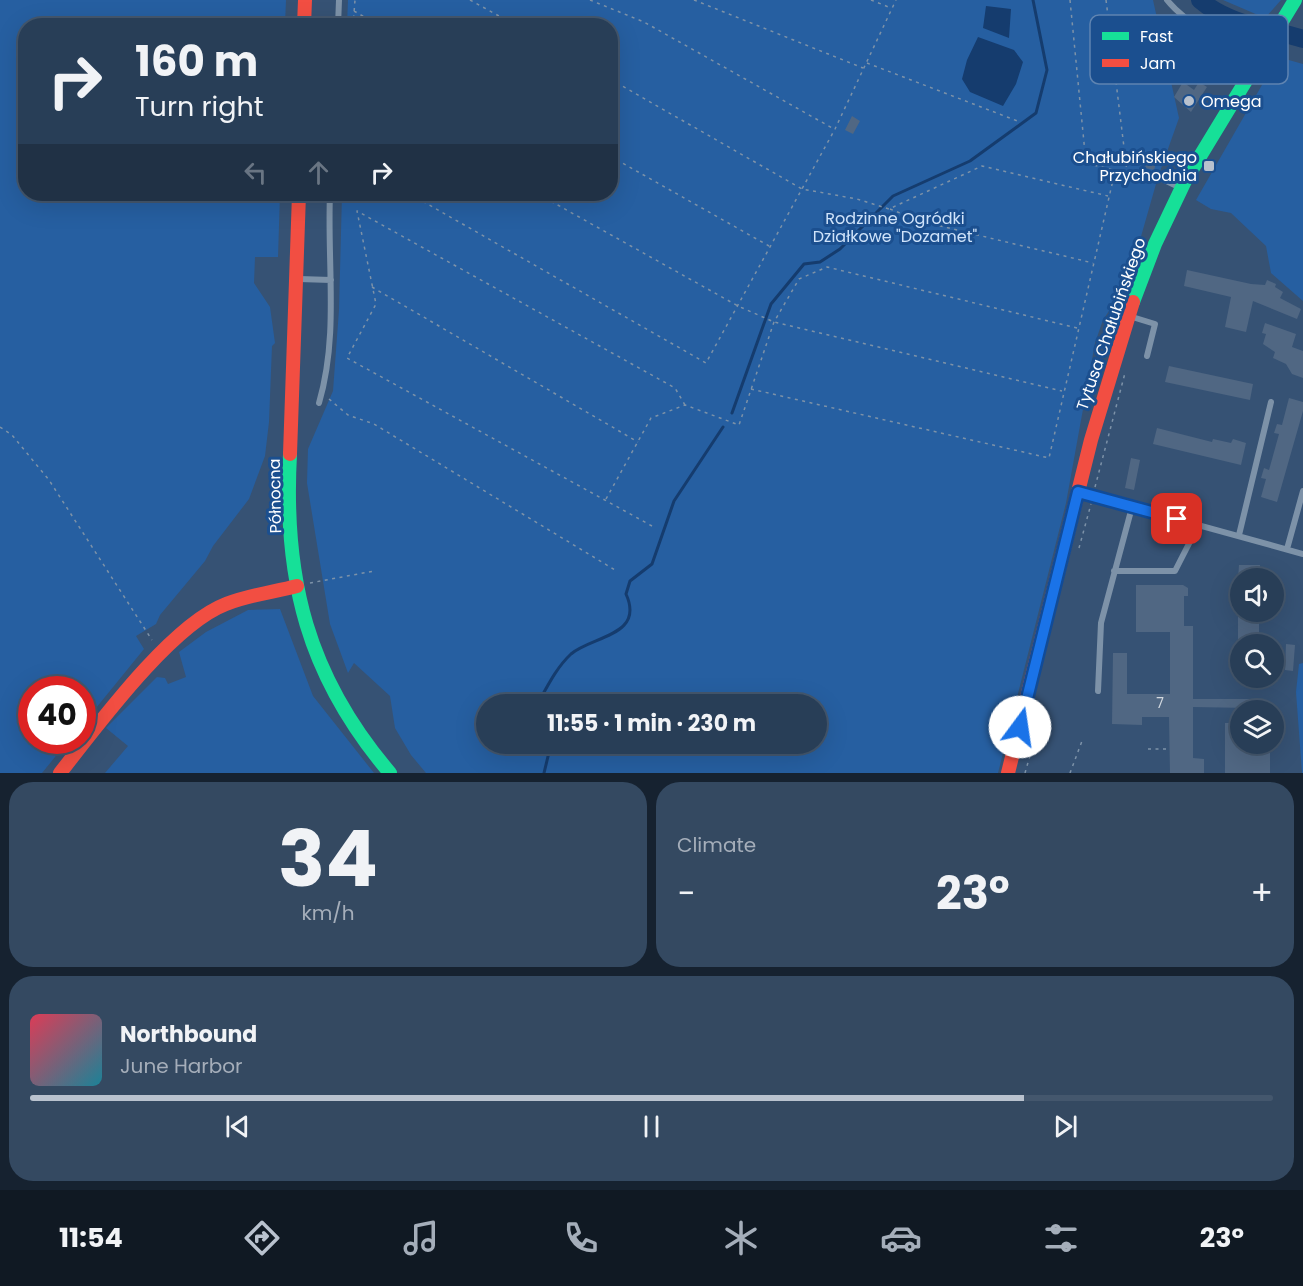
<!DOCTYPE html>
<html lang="en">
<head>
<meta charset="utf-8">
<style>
  :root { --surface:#283e57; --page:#344961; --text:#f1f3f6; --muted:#a5aeba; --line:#44576d; --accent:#b9c2ce }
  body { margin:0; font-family:Poppins,sans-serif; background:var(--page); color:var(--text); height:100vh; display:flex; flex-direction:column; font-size:22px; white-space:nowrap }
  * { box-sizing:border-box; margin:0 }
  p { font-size:20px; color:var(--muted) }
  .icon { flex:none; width:33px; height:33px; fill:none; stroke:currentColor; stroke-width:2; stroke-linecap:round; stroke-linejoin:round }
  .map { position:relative; height:773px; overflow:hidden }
  .drawer { display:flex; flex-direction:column; gap:9px; padding:9px; background:#162230; flex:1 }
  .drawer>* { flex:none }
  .top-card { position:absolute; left:18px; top:18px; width:600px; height:183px; border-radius:24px; box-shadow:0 6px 24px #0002,0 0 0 2px var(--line); background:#283e57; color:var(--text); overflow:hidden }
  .fabs { position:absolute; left:1230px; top:568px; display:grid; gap:12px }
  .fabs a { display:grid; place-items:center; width:54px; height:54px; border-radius:50%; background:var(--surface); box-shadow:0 6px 24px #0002,0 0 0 2px var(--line); font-size:30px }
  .speed { position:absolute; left:18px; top:676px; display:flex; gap:12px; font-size:30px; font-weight:700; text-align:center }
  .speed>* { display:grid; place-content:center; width:78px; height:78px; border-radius:50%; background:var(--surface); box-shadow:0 6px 24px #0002,0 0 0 2px var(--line); line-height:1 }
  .speed .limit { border:9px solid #d22; background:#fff; color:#111 }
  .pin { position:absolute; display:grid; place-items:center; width:51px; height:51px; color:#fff; margin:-26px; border-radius:12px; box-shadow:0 3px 9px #0006 }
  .me { position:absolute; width:66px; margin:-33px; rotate:14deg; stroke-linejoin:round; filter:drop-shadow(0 0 4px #0008) }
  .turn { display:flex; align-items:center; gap:21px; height:126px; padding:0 18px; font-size:27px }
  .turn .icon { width:78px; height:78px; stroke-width:2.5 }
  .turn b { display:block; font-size:42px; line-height:51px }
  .lanes { display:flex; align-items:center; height:57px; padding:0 18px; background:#0003; justify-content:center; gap:30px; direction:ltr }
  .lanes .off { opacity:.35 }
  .big { font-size:45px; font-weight:700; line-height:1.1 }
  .drawer .card { flex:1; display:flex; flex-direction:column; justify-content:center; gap:9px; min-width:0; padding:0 21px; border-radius:24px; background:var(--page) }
  .drawer .dial { align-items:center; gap:0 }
  .dial b { font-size:78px; line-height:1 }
  .song { display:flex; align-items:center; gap:18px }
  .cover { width:72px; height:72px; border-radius:9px; background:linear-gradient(135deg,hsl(350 70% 55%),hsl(190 70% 35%)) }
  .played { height:6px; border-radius:3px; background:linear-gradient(90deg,var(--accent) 80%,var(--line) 80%) }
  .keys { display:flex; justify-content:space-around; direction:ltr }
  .heat { display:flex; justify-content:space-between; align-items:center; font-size:33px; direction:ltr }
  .drawer .tiles { flex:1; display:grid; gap:9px; grid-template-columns:1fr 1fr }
  .card:last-child { grid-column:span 2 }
  .trip { position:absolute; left:476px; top:694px; width:351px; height:60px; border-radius:30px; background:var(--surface); box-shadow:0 6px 24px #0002,0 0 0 2px var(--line); font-weight:700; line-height:60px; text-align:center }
  .tabs { display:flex; height:96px; justify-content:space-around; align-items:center; background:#101923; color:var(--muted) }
  .tabs .icon { width:42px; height:42px }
  .tabs .selected { color:var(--accent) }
  .tabs b { font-size:27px; color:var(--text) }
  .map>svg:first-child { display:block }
  .green { fill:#265fa1; fill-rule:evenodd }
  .water { fill:#153c6e }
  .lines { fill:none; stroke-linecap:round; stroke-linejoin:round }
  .stream { stroke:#153c6e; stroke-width:3 }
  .river { stroke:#153c6e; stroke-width:18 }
  .building { fill:#506783 }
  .path { stroke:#7d92a8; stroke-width:1.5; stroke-dasharray:3 4.5; stroke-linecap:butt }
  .lane { stroke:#7d92a8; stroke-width:6 }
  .fast { stroke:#16e098; stroke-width:14 }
  .jam { stroke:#f24e42; stroke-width:14 }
  .route-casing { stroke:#114b97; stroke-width:15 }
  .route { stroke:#1a73e8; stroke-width:10 }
  .poi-dot { fill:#b9c2ce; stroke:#1b4f8f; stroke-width:2 }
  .labels { text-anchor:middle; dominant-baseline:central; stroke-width:6; stroke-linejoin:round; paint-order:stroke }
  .number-label { font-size:14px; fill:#d3d9e0 }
  .poi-label { font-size:16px; fill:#fff; stroke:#1b4f8f; text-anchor:start }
  .park-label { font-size:16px; fill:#cfe3fa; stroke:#1b4f8f }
  .street-label { font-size:16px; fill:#fff; stroke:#1b4f8f }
  .key { fill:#1b4f8f; stroke:#5f84b1; stroke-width:1.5 }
  .key-label { font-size:16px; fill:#fff }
</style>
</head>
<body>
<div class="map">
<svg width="1303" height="773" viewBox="0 0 1303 773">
  <rect width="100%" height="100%" fill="#365274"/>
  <!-- green -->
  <path class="green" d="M0,0H286L285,25L26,26V194H280L278,257H255L254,283L270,307L275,343L272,346L269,422L265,456L249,499L213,546L205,561L160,615L156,624L136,636L144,649L83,724L82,690H32V741H68L42,773H0Z
    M348,0H1153L1179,118L1158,177L1128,282L1103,320L1095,343L1066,503L998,773H426L411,755L395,728L390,696L354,663L348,673L330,624L307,483L308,449L333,391L339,310L342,194H610V26L347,25ZM486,705H816V744H486Z
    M1223,0H1281L1265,18Z
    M1278,57L1303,64V301L1271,273L1266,246L1231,213L1211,209L1196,200Z
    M280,609L313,696L374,773H105L128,746L106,728L157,677L165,678L168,684L186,677L179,652L206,632L248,610Z
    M1303,663V773H1302L1296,692L1299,664Z"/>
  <!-- water -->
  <path class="water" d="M986,6L1011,9L1009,38L983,28Z
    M978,37L1014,50L1023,62L1016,84L1003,106L970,92L962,79L967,60Z"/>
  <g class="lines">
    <!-- stream -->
    <path class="stream" d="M732,413L771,304L804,264L820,262L840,249L893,196L970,161L1036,113L1047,70L1033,0
      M537,705C547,687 556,668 571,654C592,636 645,636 626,594L630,581L652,564L674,501L723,427
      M544,773L551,744"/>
    <!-- river -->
    <path class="river" d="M1200,0C1229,25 1268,28 1303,39"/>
  </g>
  <!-- building -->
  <path class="building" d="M1183,82L1194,90L1199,82L1207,87L1191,112L1174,97Z
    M852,116L860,121L853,134L845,130Z
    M1143,157L1157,160L1154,170L1141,167Z
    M1187,270L1251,284L1265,285L1267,280L1276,284L1275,287L1283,292L1280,298L1301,309L1297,319L1253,301L1246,332L1225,327L1231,297L1184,286Z
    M1265,323L1296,334L1292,347L1303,351V378L1292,374L1286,364L1273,358L1275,352L1263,344L1266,334L1262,333Z
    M1169,366L1253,384L1250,400L1165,382Z
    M1289,398L1303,402V411L1277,502L1261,497L1266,479L1261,478L1264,468L1269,470L1279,434L1274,433L1277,424L1282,425Z
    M1157,428L1212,442L1213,439L1231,443L1233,439L1246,443L1241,465L1153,444Z
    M1131,458L1140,460L1134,490L1125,488Z
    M1239,565H1260L1259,579H1238Z
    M1136,585H1183L1188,588V596H1184V626H1193V699H1250V708L1193,707V758L1204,759V773H1170L1169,717H1142V725L1112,724L1113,653H1127V694H1170V632H1136Z
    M1238,612H1259V645H1238Z
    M1286,644L1295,645L1293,671L1285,670Z
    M1225,723H1240V744H1270V773H1225Z"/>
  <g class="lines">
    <!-- path -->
    <path class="path" d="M470,0L517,26
      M590,0L644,22L834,129
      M694,0L863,68
      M871,0L891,8
      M1070,0L1086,163L1121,172
      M1106,0L1127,172
      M354,11L380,26
      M353,26L355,0
      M867,63L1020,122
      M610,79L802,189L857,199L889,209L982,166L1108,196
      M610,156L769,246
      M410,194L706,363L835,129L896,0
      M538,194L738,306L774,322L1062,391
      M890,209L920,221L1093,263
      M372,287L638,442
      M751,389L1049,458L1113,180C1126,169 1136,171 1151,175
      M329,399L348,415L374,424L615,570
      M0,427L12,435L49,480L152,640
      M1095,487L1125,373
      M606,499L651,418L685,405L739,425L774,322L799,279L827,267L1077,328
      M652,526L347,358L376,304L357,211L675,388L685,405
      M1079,548L1091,504
      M310,583L374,571
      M1148,749H1170
      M1025,773L1037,731L1038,716
      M1070,773L1082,741"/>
    <!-- lane -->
    <path class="lane" d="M1167,0C1182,19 1205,30 1223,44C1233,52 1240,63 1250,71
      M338,26L339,0
      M1158,177L1181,188
      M299,279L331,280
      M1129,316L1155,324L1147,356
      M319,403C339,335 327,264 330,194
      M1078,492L1303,554
      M1239,535L1271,402
      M1287,549L1303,491
      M1114,571H1175L1199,524
      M1098,691L1101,623L1132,507"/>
    <!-- fast -->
    <path class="fast" d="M1133,302L1155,244L1185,181L1295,0
      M290,454C283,580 308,677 390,773"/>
    <!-- jam -->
    <path class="jam" d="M304,26L305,0
      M290,454L299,194
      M60,773C97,726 171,625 226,604C248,595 274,592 297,586
      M1008,773L1091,440L1133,302"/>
  </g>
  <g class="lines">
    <defs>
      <path id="route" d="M1020,727L1078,492L1177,519"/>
    </defs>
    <!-- route casing -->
    <use href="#route" class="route-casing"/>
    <!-- route -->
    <use href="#route" class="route"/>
  </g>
  <!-- markers -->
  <g class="poi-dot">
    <circle cx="1189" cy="101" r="6"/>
    <rect x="1203" y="160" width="12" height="12" rx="3"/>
  </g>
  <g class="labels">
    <!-- number labels -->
    <g class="number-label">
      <text x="1160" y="703">7</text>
    </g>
    <!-- poi labels -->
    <g class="poi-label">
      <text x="1201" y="101">Omega</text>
      <text x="1197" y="157" text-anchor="end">Chałubińskiego<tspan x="1197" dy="18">Przychodnia</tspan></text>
    </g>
    <!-- park labels -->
    <g class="park-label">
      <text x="895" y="218">Rodzinne Ogródki<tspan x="895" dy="18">Działkowe "Dozamet"</tspan></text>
    </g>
    <!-- street labels -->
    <g class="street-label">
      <text transform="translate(1111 324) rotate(-71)">Tytusa Chałubińskiego</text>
      <text transform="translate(275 496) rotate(-91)">Północna</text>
    </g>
  </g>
  <!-- legend -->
  <rect x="1090" y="15" width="198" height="69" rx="9" class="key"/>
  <rect x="1102" y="32" width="27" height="8" fill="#16e098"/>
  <rect x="1102" y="59" width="27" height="8" fill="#f24e42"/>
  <g class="key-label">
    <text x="1140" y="42">Fast</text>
    <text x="1140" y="69">Jam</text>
  </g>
</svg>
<div class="fabs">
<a><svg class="icon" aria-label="sound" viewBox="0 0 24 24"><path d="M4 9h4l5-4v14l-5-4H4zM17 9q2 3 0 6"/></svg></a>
<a><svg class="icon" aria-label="search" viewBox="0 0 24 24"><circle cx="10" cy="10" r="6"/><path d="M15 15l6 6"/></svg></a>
<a><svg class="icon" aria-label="layers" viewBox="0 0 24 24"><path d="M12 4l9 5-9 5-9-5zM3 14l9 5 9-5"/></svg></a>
</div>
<div class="speed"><div class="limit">40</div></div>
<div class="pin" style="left:1177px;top:519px;background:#d93025"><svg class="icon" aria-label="arrive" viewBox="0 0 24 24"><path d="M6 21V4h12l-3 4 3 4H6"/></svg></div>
<svg class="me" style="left:1020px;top:727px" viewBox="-20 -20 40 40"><circle r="19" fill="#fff"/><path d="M0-13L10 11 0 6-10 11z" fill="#1a73e8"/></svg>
<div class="trip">11:55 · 1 min · 230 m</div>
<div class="top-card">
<div class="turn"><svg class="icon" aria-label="right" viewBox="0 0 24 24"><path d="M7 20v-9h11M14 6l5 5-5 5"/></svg><div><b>160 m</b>Turn right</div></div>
<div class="lanes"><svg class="icon off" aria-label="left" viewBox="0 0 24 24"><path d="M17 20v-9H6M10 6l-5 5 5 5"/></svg><svg class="icon off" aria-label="ahead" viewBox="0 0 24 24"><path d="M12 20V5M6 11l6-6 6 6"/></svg><svg class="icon" aria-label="right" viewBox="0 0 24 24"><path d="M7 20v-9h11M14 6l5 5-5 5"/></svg></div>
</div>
</div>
<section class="drawer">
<div class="tiles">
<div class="card dial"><b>34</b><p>km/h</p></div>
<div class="card"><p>Climate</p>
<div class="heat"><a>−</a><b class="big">23°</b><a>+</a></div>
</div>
<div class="card">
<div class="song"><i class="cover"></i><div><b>Northbound</b><p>June Harbor</p></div></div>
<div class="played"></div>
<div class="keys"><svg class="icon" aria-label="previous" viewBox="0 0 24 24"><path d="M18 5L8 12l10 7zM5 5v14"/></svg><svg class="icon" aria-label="pause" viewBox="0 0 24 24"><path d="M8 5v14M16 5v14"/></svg><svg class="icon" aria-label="next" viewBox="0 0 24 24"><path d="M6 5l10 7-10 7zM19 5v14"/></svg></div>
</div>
</div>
</section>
<nav class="tabs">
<b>11:54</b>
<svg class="icon selected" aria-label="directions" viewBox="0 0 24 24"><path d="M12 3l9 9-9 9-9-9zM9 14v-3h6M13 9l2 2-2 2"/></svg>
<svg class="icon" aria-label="music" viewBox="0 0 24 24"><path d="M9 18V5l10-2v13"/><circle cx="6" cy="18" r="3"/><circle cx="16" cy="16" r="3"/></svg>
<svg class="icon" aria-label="phone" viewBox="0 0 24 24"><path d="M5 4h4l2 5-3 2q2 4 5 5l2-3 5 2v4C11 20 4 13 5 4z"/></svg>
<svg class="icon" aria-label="climate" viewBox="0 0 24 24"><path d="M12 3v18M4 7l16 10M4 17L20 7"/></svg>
<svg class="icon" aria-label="car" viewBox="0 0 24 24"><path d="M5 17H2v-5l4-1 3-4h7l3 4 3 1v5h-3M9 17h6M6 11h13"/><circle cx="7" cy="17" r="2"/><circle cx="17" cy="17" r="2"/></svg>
<svg class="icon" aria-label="filters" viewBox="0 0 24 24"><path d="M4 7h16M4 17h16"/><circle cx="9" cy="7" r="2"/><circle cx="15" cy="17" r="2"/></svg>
<b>23°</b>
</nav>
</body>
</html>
